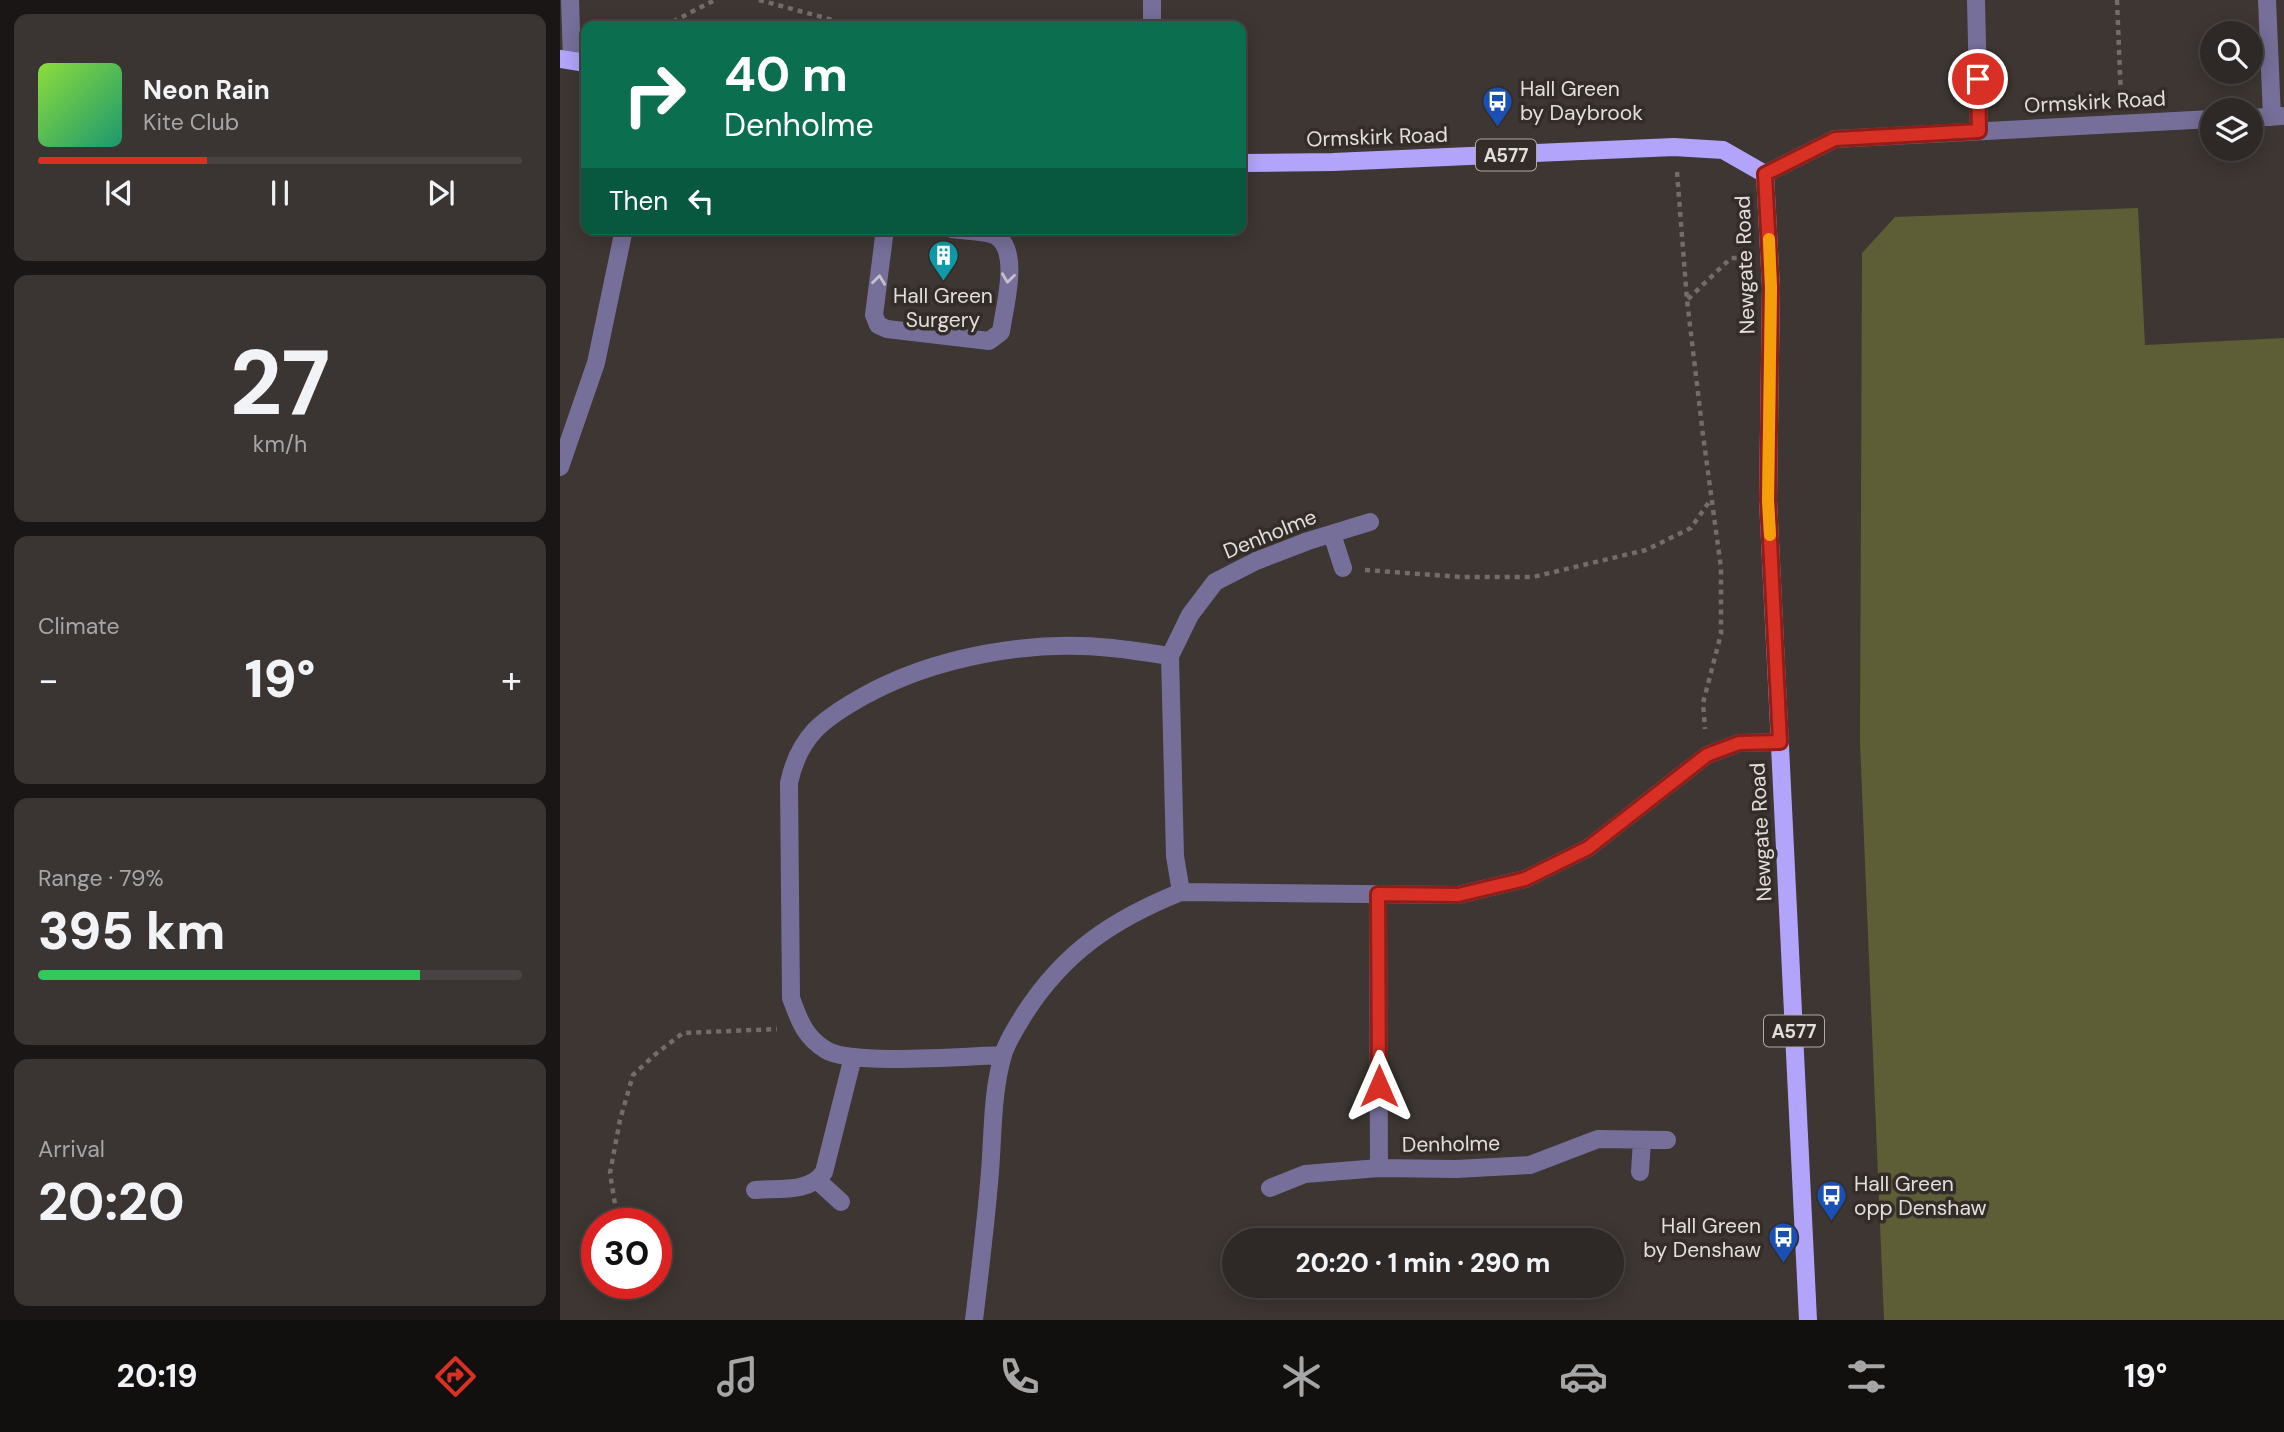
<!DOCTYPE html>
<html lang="en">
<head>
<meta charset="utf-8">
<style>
  :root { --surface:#2e2826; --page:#3a3432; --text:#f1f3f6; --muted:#a7a6a7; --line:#494443; --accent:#d93025 }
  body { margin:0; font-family:"DM Sans",sans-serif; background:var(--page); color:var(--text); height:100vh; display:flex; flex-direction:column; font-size:26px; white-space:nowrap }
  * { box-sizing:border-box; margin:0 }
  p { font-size:23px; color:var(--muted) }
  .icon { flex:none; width:38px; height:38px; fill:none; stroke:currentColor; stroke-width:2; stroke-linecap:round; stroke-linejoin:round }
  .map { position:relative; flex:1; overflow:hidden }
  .side { display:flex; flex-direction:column; gap:14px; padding:14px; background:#191615; width:560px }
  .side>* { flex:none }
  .guide { position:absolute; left:21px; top:21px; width:665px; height:214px; border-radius:14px; box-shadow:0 4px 18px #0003,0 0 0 2px var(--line); background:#0b6e4f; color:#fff; overflow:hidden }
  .buttons { position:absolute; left:1640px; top:21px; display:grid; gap:14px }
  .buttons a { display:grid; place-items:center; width:63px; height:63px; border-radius:50%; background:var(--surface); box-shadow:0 4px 18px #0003,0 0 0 2px var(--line); font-size:35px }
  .speed { position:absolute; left:21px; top:1208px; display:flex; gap:14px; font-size:35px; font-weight:700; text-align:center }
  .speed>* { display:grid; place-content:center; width:91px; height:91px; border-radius:50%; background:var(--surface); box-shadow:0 4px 18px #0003,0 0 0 2px var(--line); line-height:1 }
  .speed .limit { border:10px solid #d22; background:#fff; color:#111 }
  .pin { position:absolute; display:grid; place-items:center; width:60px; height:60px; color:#fff; margin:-30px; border:4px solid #fff; border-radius:50%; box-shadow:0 2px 7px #0007 }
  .me { position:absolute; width:77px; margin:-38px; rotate:0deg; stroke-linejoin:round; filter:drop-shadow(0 0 5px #0008) }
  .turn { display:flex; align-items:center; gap:24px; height:147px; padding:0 28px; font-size:32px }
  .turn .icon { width:91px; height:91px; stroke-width:2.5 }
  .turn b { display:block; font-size:49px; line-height:60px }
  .then { display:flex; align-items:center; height:66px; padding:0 28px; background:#0003; gap:14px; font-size:26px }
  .big { font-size:52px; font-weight:800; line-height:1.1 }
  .side .card { flex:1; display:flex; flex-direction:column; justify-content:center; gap:10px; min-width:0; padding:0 24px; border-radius:14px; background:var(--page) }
  .side .dial { align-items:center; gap:0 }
  .dial b { font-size:91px; line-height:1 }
  .song { display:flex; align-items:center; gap:21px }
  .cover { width:84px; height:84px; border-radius:10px; background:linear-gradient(135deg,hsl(90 70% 55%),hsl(160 70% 35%)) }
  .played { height:7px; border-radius:4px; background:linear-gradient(90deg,var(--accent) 35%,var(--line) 35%) }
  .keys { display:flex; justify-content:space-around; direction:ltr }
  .heat { display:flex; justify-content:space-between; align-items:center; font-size:38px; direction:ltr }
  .charge { height:10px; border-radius:5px; background:linear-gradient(90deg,#34c759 79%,var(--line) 0) }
  .trip { position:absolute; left:662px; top:1228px; width:402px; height:70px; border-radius:35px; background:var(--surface); box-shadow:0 4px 18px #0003,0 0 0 2px var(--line); font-weight:800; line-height:70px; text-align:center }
  .menu { display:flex; height:112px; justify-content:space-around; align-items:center; background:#12100f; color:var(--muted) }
  .menu .icon { width:49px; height:49px }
  .menu .active { color:var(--accent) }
  .menu b { font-size:32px; color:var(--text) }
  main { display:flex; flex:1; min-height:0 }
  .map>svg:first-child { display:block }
  .green { fill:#5d5e36 }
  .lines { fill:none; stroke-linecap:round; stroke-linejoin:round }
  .path { stroke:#736d69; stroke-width:4.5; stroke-dasharray:5 5; stroke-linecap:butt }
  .minor { stroke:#756f99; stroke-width:18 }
  .major { stroke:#b1a4fa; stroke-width:18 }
  .oneway { stroke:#c7c2ca }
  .route-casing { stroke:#8d1f18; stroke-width:18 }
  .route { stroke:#d93025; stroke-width:12 }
  .slow { stroke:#f59e0b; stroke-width:12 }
  .labels { text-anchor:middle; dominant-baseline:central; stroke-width:7; stroke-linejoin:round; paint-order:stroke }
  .shield { fill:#332c28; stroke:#aea9a5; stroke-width:2 }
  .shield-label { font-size:19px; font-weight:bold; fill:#e2dedb }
  .poi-label { font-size:21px; fill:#e2dedb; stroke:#332c28; text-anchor:start }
  .street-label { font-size:21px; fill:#e2dedb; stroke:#332c28 }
</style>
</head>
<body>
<main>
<section class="side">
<div class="card">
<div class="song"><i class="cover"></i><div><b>Neon Rain</b><p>Kite Club</p></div></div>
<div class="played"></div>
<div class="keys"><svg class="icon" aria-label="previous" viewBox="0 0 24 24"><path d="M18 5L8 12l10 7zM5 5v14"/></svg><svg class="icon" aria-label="pause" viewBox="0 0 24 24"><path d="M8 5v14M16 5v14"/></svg><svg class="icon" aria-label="next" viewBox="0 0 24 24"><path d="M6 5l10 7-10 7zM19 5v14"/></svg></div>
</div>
<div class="card dial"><b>27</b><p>km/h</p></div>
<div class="card"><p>Climate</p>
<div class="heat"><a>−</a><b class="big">19°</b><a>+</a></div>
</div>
<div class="card"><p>Range · 79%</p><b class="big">395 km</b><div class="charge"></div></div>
<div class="card"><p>Arrival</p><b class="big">20:20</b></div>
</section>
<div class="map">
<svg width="1724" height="1320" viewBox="0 0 1724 1320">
  <rect width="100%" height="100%" fill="#3d3632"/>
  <!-- green -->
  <path class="green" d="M1578,208L1585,345L1724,338V1320H1324L1300,743L1302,253L1335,217Z"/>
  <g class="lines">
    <!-- path -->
    <path class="path" d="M199,0L295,26
      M1557,0L1561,98
      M104,26L155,0
      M1117,172L1127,300L1143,435L1161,568V634L1143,703L1145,729
      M1128,299L1171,258H1184
      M805,570L901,577H973L1086,550L1131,528L1151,499
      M58,1223L50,1173L60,1120L73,1075L98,1052L123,1033L217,1029
      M66,1296L68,1283"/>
    <!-- minor -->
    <path class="minor" d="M10,0L12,60
      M1416,0L1419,131
      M1707,0L1712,117
      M592,26V0
      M1690,118L1722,116
      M1205,174L1275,139L1652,119
      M325,229L314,315L318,325L327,329L429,341L441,332C444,308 461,251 436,236C427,231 402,231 391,229
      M0,467L36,363L64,229
      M772,534L783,568
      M621,892L615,856L610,656L630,615L655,582L696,561L748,541L810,522
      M818,894L819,1168L896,1169L970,1165L1038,1139L1107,1140
      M443,1055C407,1056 292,1066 266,1050C244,1037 239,1019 231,998L229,783C239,736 263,719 302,697C373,657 471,639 552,648C571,650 591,653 610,656
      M1080,1172L1082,1140
      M258,1181L281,1202
      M710,1188L745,1174L819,1168
      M195,1190C218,1188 250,1193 264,1172L293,1057
      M414,1320C420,1271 426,1221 430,1172C433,1134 432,1092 443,1055C447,1041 457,1026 465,1013C505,951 554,919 621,892L898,895L965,879L1028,848L1147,755L1179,743L1220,742"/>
    <!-- major -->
    <path class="major" d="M0,59L26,63
      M681,163L773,162L1114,147L1163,150L1205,174L1211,288L1208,500L1248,1320"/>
  </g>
  <!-- one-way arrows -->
  <defs><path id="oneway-chevron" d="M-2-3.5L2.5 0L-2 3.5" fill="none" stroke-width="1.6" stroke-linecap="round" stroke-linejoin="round" transform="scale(1.75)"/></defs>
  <g class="oneway">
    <use href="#oneway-chevron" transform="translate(448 278) rotate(97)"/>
    <use href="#oneway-chevron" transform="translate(319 280) rotate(-83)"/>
  </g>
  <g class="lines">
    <defs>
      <path id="route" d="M819,1086L818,894L898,895L965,879L1028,848L1147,755L1179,743L1220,742L1208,500L1211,288L1205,174L1275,139L1419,131L1418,79"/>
    </defs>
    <!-- route casing -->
    <use href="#route" class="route-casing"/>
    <!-- route -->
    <use href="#route" class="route"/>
    <!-- slow -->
    <path class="slow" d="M1209,239L1211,288L1208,500L1210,535"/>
  </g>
  <!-- icons -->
  <defs>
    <symbol id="bus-pin" viewBox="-11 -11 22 30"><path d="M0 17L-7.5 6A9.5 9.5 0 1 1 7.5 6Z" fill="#1a4fb4" stroke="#332c28"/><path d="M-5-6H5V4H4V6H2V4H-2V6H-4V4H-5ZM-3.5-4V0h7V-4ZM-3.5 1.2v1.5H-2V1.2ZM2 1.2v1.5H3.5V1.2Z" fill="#fff"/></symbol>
    <symbol id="building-pin" viewBox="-11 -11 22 30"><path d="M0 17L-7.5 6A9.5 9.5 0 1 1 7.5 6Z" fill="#0f9aa8" stroke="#332c28"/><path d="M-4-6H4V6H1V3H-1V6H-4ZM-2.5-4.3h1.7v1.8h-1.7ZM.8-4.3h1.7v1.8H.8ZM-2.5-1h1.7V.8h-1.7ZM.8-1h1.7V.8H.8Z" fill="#fff"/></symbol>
  </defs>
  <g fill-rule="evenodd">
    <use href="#bus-pin" x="920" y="84" width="35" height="47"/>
    <use href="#building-pin" x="366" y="238" width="35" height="47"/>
    <use href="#bus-pin" x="1254" y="1178" width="35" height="47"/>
    <use href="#bus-pin" x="1206" y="1220" width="35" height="47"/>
  </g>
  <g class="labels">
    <!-- shield labels -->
    <g class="shield">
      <rect x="916" y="139.5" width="60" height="31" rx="5"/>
      <rect x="1204" y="1015.5" width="60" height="31" rx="5"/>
    </g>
    <g class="shield-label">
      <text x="946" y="155">A577</text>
      <text x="1234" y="1031">A577</text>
    </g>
    <!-- poi labels -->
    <g class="poi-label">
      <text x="960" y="89">Hall Green<tspan x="960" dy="24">by Daybrook</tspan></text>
      <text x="383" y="296" text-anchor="middle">Hall Green<tspan x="383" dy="24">Surgery</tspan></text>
      <text x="1294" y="1184">Hall Green<tspan x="1294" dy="24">opp Denshaw</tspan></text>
      <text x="1201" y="1226" text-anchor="end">Hall Green<tspan x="1201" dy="24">by Denshaw</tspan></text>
    </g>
    <!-- street labels -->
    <g class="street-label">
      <text transform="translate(1535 102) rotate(-3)">Ormskirk Road</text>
      <text transform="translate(817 137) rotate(-2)">Ormskirk Road</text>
      <text transform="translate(1185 265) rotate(-92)">Newgate Road</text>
      <text transform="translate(710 534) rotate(-22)">Denholme</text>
      <text transform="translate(1201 832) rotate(-93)">Newgate Road</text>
      <text transform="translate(891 1144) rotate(-1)">Denholme</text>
    </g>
  </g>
</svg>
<div class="buttons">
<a><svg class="icon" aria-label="search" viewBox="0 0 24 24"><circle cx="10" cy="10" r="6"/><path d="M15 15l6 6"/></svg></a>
<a><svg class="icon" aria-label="layers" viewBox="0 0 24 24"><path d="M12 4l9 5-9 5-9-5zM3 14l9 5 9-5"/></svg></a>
</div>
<div class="speed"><div class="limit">30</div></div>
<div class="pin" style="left:1418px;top:79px;background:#d93025"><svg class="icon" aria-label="arrive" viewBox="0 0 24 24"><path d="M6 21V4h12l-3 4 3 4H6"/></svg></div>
<svg class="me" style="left:819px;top:1086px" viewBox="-20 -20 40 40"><path d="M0-17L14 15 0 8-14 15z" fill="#d93025" stroke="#fff" stroke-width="4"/></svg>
<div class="trip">20:20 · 1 min · 290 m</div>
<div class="guide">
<div class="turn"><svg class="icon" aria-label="right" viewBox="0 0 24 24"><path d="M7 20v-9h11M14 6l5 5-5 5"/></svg><div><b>40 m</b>Denholme</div></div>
<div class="then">Then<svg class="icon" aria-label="left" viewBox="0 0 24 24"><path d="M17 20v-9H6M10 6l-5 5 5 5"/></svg></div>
</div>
</div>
</main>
<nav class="menu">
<b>20:19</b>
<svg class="icon active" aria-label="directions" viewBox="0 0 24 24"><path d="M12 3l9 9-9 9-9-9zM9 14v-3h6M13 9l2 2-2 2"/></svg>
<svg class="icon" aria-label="music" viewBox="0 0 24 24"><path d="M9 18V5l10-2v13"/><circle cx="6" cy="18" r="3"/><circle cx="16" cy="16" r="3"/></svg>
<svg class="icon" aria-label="phone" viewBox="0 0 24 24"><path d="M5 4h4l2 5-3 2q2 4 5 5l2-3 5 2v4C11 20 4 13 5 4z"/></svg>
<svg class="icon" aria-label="climate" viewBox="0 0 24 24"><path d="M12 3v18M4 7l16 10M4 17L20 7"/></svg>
<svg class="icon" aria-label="car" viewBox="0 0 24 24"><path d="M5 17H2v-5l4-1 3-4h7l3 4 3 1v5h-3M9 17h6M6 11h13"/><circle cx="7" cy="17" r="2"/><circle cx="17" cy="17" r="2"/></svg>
<svg class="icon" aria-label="filters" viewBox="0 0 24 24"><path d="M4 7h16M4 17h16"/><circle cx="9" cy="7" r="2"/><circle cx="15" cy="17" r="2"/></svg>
<b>19°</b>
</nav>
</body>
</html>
